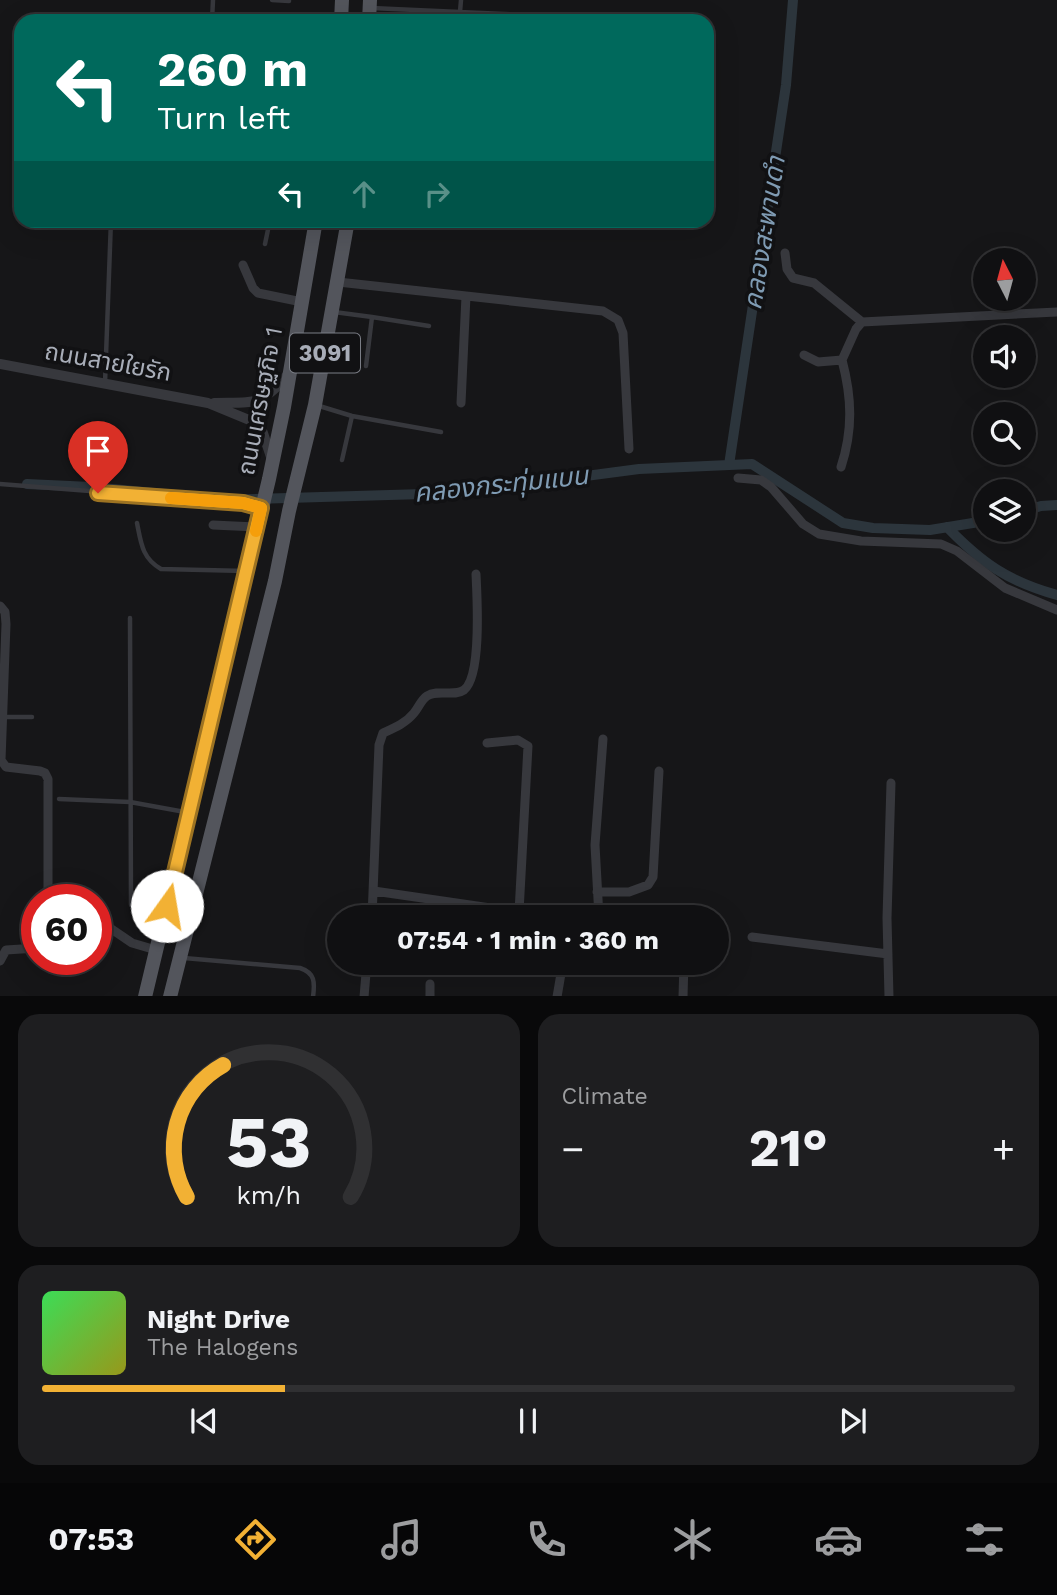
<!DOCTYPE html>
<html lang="en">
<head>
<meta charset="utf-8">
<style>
  :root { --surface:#101012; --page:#1e1e20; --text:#f1f3f6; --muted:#9c9d9f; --line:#303032; --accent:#f2b134 }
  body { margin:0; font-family:"Work Sans","Noto Sans Thai",sans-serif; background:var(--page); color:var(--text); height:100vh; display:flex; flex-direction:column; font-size:26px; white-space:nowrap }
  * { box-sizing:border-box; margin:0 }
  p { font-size:23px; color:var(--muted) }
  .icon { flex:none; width:38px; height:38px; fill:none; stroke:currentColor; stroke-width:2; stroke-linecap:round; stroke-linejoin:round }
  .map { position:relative; height:996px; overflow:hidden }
  .drawer { display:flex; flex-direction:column; gap:18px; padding:18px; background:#09090a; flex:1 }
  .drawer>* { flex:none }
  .hud { position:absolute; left:14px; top:14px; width:700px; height:214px; border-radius:21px; box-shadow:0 7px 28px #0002,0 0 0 2px var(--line); background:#00695c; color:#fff; overflow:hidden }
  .needle { width:46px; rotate:354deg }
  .tools { position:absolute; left:973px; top:248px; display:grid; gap:14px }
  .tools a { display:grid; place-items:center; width:63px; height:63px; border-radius:50%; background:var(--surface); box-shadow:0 7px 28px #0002,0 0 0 2px var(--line); font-size:35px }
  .speed { position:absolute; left:21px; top:884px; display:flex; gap:14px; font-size:35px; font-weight:700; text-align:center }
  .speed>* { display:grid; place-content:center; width:91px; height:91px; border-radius:50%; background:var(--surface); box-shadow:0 7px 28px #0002,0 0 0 2px var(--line); line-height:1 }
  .speed .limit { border:10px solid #d22; background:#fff; color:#111 }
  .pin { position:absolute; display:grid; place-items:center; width:60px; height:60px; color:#fff; margin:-72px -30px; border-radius:50% 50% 50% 0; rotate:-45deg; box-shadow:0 0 7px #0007 }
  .pin .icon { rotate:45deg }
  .me { position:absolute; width:77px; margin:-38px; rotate:13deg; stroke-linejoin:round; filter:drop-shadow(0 0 5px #0008) }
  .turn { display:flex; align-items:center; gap:24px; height:147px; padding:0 28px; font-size:32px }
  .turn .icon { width:91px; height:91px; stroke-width:2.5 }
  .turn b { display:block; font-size:49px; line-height:60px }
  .lanes { display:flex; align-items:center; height:66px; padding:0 28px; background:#0003; justify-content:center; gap:35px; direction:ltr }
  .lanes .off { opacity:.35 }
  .big { font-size:52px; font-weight:700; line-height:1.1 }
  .drawer .widget { flex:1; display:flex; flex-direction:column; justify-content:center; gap:10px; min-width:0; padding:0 24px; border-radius:21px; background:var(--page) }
  .drawer .dial { align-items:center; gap:0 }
  .dial svg { height:182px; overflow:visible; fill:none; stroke:var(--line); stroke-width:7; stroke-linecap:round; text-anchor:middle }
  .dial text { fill:var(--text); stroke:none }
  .song { display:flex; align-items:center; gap:21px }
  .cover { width:84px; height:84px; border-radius:10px; background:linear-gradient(135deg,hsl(130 70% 55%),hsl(60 70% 35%)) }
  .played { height:7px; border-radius:4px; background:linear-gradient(90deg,var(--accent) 25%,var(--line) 25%) }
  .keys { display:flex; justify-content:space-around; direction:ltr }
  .heat { display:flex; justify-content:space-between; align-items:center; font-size:38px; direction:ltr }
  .drawer .tiles { flex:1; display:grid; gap:18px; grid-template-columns:1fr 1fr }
  .widget:last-child { grid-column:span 2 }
  .trip { position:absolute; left:327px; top:905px; width:402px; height:70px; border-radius:35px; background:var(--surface); box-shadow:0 7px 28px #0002,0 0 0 2px var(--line); font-weight:700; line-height:70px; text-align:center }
  .dock { display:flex; height:112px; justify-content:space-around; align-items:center; background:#060607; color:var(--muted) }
  .dock .icon { width:49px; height:49px }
  .dock .selected { color:var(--accent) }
  .dock b { font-size:32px; color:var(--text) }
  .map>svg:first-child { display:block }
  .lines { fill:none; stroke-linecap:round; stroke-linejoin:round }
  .canal { stroke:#2c353c; stroke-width:10 }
  .service { stroke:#37383d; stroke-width:4.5 }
  .minor { stroke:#37383d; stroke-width:9 }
  .tertiary { stroke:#37383d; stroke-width:10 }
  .primary { stroke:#53555c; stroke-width:14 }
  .route-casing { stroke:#9d7322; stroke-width:18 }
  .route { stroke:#f2b134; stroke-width:12 }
  .slow { stroke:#f59e0b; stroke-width:12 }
  .labels { text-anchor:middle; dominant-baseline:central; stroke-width:7; stroke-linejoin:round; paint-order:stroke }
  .shield { fill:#111113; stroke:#7b7e86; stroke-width:2 }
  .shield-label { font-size:23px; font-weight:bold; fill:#a8adb8 }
  .street-label { font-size:24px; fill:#a8adb8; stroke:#111113 }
  .water-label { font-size:26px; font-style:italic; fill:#7f9bb3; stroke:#111113 }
</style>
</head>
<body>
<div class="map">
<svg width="1057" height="997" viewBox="0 0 1057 997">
  <rect width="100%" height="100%" fill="#161618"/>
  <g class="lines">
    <!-- canal -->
    <path class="canal" d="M729,465L786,85L793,0
      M27,484L91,487L196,497
      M219,500L457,493L639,469L752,464L843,523L873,528L930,530L985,521
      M1024,511L1041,506L1057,505
      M947,527C982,563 1007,581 1057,595"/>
    <!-- service -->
    <path class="service" d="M272,0L289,1
      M371,8L661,21
      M460,12L461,0
      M212,21L213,0
      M265,244L270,220
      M334,312L372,317L366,366
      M372,317L429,326
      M105,383L111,220
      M316,405L352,416L441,432
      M342,460L352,416
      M0,484L243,503L261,508
      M137,523C141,543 142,558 161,569L246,571
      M130,618L131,905
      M3,717H32
      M59,799L130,802L185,812
      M184,958L300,968C315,973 315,982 313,997"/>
    <!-- minor -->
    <path class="minor" d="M785,253L787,269L793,278L814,283L862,322L1057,312
      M243,265L253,288L258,293L302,302
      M338,282L603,311L618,320L623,333L629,449
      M804,355L818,362L842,360L856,329L862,322
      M461,403L466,296
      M841,467C853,430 852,398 842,360
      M738,478L761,480L771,487L803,524L819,534L861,541L941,544L957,551L1005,588L1057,610
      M213,525L257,527
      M0,606L5,612L6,624L1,760L6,767L40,771L45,773L48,779V900
      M374,891L519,912L528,746L518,740L487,743
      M597,892H629L648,885L653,877L659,771
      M519,912L536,914
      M372,917L379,745L383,733C394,728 406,723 414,713C419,707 421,700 427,696C438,689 454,697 464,690C482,676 477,596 476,574
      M599,917L595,845L603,739
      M110,928L132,943L156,950
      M752,937L888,954
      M0,961L6,950L37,948
      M364,997L367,962
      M430,997V984
      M557,997L563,962
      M683,997L684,962
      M889,997L887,918L891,783"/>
    <!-- tertiary -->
    <path class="tertiary" d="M0,364L208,403L254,422L263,433L272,460
      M214,403C253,402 262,407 288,374"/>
    <!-- primary -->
    <path class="primary" d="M341,21L342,0
      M369,21L370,0
      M145,997L269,479L284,407L316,220
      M170,997L275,581L289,511L315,405L348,220"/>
  </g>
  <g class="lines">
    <defs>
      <path id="route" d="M98,493L243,503L261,508L167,906"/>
    </defs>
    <!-- route casing -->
    <use href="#route" class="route-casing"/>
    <!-- route -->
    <use href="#route" class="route"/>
    <!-- slow -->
    <path class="slow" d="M171,498L243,503L261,508L256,531"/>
  </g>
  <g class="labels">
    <!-- shield labels -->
    <rect class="shield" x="290" y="333.5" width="70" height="39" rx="5"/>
    <g class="shield-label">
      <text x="325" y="353">3091</text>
    </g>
    <!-- street labels -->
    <g class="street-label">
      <text transform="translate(108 362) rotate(10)">ถนนสายใยรัก</text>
      <text transform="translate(260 401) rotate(-79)">ถนนเศรษฐกิจ 1</text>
    </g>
    <!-- water labels -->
    <g class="water-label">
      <text transform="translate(764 233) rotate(-81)">คลองสะพานดำ</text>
      <text transform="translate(501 484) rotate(-6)">คลองกระทุ่มแบน</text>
    </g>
  </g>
</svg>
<div class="tools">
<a><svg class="needle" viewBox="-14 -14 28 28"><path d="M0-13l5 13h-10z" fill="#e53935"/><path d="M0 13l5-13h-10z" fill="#9c9d9f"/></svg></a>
<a><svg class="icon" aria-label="sound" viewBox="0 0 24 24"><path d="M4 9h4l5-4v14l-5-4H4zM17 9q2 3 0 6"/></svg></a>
<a><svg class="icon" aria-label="search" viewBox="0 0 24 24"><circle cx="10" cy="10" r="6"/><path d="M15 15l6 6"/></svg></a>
<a><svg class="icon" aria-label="layers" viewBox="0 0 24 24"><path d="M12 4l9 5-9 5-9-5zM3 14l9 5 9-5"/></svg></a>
</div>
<div class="speed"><div class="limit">60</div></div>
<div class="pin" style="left:98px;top:493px;background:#d93025"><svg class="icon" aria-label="arrive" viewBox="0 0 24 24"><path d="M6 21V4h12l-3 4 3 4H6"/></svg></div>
<svg class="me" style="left:167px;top:906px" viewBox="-20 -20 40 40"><circle r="19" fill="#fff"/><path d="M0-13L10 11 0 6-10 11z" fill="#f2b134"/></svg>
<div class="trip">07:54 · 1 min · 360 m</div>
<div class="hud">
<div class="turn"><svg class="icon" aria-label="left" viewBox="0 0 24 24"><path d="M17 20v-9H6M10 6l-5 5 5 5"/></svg><div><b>260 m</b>Turn left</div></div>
<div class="lanes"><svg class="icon" aria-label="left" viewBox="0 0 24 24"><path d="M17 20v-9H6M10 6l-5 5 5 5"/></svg><svg class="icon off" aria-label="ahead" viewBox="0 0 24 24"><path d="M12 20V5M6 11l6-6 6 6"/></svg><svg class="icon off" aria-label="right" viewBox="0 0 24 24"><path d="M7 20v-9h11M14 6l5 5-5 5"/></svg></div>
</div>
</div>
<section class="drawer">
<div class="tiles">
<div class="widget dial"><svg viewBox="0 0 100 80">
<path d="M14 69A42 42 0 1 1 86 69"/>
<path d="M14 69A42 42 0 0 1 30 11" stroke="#f2b134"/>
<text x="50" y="56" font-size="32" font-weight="700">53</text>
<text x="50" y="72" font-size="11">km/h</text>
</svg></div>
<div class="widget"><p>Climate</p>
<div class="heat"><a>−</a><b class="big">21°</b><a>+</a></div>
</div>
<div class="widget">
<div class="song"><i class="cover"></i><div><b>Night Drive</b><p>The Halogens</p></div></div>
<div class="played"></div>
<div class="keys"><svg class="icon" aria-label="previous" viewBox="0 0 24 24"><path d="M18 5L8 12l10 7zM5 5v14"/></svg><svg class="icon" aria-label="pause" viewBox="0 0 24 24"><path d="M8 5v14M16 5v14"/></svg><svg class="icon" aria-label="next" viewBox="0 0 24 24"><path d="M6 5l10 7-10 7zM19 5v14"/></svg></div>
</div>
</div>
</section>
<nav class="dock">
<b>07:53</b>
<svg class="icon selected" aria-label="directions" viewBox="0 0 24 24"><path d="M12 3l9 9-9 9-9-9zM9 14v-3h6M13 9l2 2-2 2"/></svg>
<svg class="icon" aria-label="music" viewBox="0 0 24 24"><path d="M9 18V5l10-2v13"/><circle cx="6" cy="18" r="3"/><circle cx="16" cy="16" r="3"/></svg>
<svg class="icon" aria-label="phone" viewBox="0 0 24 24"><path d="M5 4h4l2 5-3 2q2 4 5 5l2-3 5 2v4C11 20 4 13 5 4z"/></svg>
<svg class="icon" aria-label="climate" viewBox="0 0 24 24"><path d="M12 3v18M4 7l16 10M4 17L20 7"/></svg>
<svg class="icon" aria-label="car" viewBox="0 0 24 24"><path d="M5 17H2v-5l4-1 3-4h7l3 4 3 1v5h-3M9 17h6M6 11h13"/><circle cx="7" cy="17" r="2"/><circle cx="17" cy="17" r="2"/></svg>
<svg class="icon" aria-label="filters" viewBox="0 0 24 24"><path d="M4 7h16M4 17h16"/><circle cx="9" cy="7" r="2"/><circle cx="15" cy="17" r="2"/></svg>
</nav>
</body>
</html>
